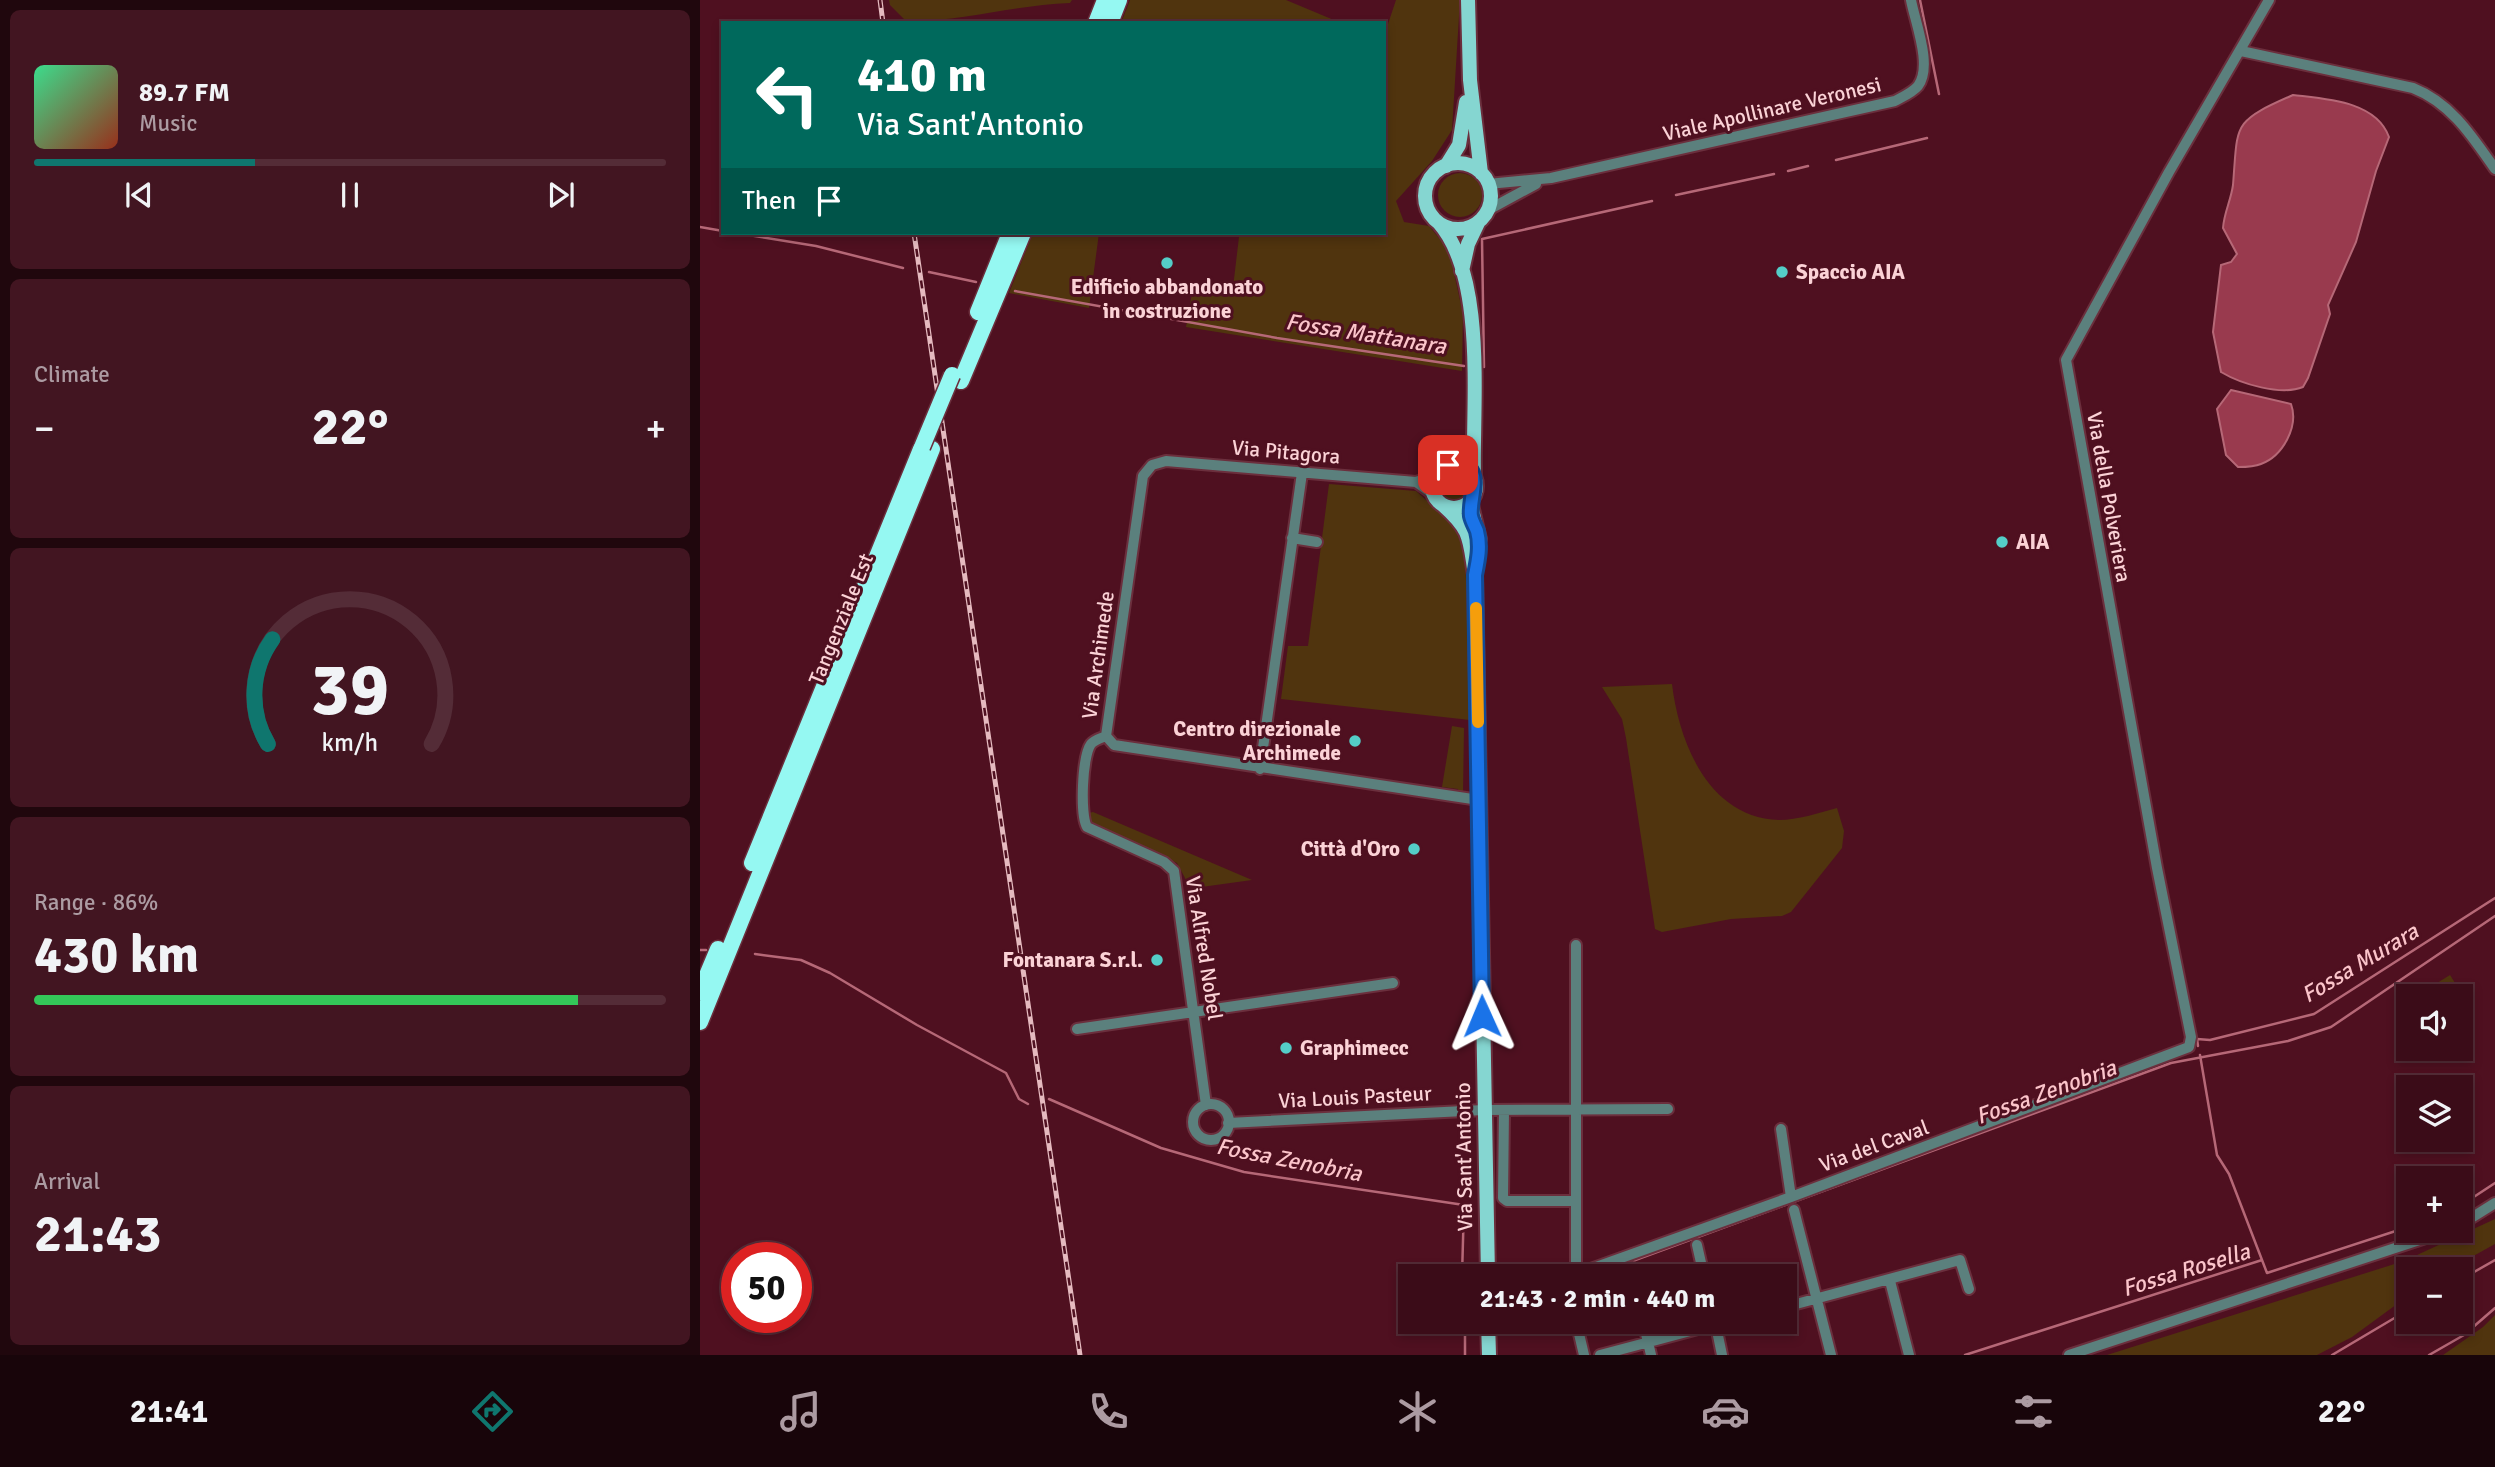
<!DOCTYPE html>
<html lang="en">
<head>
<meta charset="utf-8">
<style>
  :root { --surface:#3b0c18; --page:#421521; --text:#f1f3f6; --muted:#ac9ba2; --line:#542c37; --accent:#0f766e }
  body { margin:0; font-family:Signika,sans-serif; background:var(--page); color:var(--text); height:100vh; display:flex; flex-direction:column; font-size:26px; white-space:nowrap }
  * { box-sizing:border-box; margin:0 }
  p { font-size:23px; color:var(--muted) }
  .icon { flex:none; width:38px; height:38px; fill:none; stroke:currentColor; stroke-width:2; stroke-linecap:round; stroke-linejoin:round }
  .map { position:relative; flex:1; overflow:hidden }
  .panel { display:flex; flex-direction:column; gap:10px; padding:10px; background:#20070d; width:700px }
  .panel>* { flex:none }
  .guide { position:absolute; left:21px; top:21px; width:665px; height:214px; border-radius:0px; box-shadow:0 4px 10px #0003,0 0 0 2px var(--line); background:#00695c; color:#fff; overflow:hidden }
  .controls { position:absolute; left:1696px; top:984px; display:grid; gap:14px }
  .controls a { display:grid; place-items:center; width:77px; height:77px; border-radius:0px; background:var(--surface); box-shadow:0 4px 10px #0003,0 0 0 2px var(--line); font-size:35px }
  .speed { position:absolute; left:21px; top:1242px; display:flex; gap:14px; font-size:35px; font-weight:700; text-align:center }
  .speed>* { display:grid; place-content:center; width:91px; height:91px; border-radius:50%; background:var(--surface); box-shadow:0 4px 10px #0003,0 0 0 2px var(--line); line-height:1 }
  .speed .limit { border:10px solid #d22; background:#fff; color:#111 }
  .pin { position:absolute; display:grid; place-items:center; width:60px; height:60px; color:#fff; margin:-30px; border-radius:14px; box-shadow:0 4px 10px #0006 }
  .me { position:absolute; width:77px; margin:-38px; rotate:359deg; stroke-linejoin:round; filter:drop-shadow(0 0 5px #0008) }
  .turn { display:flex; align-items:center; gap:24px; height:147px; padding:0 21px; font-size:32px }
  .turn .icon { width:91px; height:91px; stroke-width:2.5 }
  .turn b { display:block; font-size:49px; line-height:60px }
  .then { display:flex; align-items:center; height:66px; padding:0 21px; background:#0003; gap:14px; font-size:26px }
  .big { font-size:52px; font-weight:800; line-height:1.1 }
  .panel .card { flex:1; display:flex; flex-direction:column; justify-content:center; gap:10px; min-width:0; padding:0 24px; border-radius:10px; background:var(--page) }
  .panel .dial { align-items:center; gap:0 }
  .dial svg { height:182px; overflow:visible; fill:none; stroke:var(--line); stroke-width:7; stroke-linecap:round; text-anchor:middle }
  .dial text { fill:var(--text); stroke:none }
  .song { display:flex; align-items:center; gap:21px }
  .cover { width:84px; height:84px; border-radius:10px; background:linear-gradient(135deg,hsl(150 70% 55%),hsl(10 70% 35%)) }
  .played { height:7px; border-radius:4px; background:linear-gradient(90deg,var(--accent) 35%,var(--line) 35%) }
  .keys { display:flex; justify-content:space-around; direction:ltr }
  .heat { display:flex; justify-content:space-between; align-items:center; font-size:38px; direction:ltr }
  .charge { height:10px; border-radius:5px; background:linear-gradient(90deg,#34c759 86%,var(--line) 0) }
  .trip { position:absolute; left:698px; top:1264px; width:399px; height:70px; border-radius:0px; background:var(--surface); box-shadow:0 4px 10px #0003,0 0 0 2px var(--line); font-weight:800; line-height:70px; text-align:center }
  .menu { display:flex; height:112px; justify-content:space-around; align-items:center; background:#18050a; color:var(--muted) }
  .menu .icon { width:49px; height:49px }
  .menu .active { color:var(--accent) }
  .menu b { font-size:32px; color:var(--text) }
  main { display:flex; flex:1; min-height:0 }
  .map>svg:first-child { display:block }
  .green { fill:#50340e }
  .water { fill:#993a4e; stroke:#b66877; stroke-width:2 }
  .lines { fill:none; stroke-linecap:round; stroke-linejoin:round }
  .stream { stroke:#b66877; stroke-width:2.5 }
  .minor-casing { stroke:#6b2f3d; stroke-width:14 }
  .major-casing { stroke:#6b2f3d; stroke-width:18 }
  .highway-casing { stroke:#6b2f3d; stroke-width:19 }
  .minor { stroke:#5b807d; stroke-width:10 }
  .major { stroke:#85d6d1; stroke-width:14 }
  .highway { stroke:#95f8f2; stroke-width:16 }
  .rail-casing { stroke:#e5babf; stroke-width:5 }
  .rail { stroke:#4f1020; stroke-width:2.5; stroke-dasharray:8; stroke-linecap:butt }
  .highway-bridge-casing { stroke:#6b2f3d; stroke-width:19; stroke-linecap:butt }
  .highway-bridge { stroke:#95f8f2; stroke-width:16 }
  .route-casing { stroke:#114b97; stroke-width:18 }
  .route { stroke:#1a73e8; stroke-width:12 }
  .slow { stroke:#f59e0b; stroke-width:12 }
  .poi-dot { fill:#54cdc7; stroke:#4f1020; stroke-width:2.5 }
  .labels { text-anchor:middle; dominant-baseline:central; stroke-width:6; stroke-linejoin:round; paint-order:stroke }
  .street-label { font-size:21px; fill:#fbd2d6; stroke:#4f1020 }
  .poi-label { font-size:21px; font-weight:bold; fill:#fbd2d6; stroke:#4f1020; text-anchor:start }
  .water-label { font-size:23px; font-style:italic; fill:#fbc4ca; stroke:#4f1020 }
</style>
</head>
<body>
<main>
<section class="panel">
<div class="card">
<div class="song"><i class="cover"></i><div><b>89.7 FM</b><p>Music</p></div></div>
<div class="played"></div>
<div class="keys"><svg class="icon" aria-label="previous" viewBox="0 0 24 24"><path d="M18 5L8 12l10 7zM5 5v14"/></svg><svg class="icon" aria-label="pause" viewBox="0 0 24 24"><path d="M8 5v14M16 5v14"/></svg><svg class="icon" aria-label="next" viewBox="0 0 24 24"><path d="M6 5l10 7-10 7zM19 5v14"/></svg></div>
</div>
<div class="card"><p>Climate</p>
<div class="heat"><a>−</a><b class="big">22°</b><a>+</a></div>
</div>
<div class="card dial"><svg viewBox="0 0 100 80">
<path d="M14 69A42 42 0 1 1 86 69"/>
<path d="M14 69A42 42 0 0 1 16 23" stroke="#0f766e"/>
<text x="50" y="56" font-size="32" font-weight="700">39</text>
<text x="50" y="72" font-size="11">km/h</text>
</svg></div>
<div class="card"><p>Range · 86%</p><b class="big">430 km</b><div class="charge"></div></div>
<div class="card"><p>Arrival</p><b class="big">21:43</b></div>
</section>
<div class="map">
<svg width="1795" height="1355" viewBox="0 0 1795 1355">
  <rect width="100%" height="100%" fill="#4f1020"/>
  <!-- green -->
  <path class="green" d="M189,0H372L370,3C314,5 261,22 206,21L190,5Z
    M430,0H586L641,23H421Z
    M696,0H760L752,130L732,161L696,201L704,222L729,226L749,250L763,314L762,371L486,327L492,293L532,296L539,237L519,233H684V36Z
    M738 195a22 22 0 1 1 44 0a22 22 0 1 1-44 0Z
    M333,233H399L389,308L309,293Z
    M741 486a15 15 0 1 1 30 0a15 15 0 1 1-30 0Z
    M629,484L716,491L754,525L765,546L770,720L581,699L588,646H608Z
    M972,684C979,743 1009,818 1079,820C1098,820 1118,813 1137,808L1144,831L1142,848L1091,912L1082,916L1031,919L962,932L955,929L926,738L922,719L902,687Z
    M752,726L764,728L763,793H759L758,789L742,787Z
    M393,812L552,880L487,889L485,878L477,863L392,824L385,814Z
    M1750,975L1762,994L1759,996H1716Z
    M1795,1219V1244L1750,1269H1708V1296L1652,1337L1617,1355H1407L1704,1261Z
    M1795,1315V1355H1743L1783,1327Z"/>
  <!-- water -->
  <path class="water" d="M1593,95C1626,99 1676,101 1689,137L1676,171L1656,242L1628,305L1630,314L1608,378L1603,387C1581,396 1541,384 1521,372L1513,332L1521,265L1531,262L1537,254L1523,228C1524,213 1531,200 1533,185C1538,124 1531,122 1593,95Z
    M1531,390L1591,404C1599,426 1583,456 1561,464C1554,467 1545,467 1538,467L1526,455L1517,409Z"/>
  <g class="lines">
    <!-- stream -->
    <path class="stream" d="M1220,0L1239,94
      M1136,160L1227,138
      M1088,171L1108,166
      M976,195L1074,174
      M0,227L23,231
      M36,233L116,246L203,268
      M229,272L276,282
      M315,291L577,338L764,366
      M784,367L782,239L952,201
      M0,950H6
      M55,954L101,960L130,973L217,1025L306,1073L319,1099L328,1104
      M1498,1046L1497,1039L1510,1040L1614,1014L1795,898
      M1500,1055L1517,1155L1529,1174L1562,1260
      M349,1099L461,1148L544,1172L764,1205L762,1276
      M1760,1206L1795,1183
      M892,1276L1471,1063L1588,1041L1631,1027L1795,916
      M1760,1280L1795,1260
      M765,1321V1355
      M1265,1355L1562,1260L1567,1273L1708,1227
      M1632,1355L1708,1310
      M1729,1355L1764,1335L1795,1308"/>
    <defs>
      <path id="minor" d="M1541,51L1713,88C1751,103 1772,136 1795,169
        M788,184L851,178L1195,101C1202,97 1212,93 1218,86C1233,66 1215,22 1211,0
        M788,210L836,184
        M736,475L716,482L466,461L452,465L443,476L406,736L414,745L779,800
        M716,482L733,494
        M592,538L617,542
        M406,736C401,738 394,740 391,744C382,756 380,815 387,827L464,862L474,871L506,1105
        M560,769L602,473
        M876,945V1274
        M377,1029L693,983
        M493 1122a18 18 0 1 1 36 0a18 18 0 1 1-36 0Z
        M804,1110L803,1198L807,1201H874
        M528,1123L784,1110L968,1109
        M1081,1129L1091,1197
        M1094,1210L1131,1355
        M1760,1225L1795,1203
        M997,1245L1004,1276
        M932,1268L933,1276
        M871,1276L1091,1197L1489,1047L1491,1037L1457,868L1366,360L1469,172L1569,0
        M1190,1281L1209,1355
        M1085,1307L1260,1260L1269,1289
        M876,1321L884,1355
        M943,1321L951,1355
        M1015,1321L1022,1355
        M900,1355L1028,1321
        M1369,1355L1750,1230"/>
      <path id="major" d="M768,0L770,80L781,173
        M725 196a33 33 0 1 1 66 0a33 33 0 1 1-66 0Z
        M746,166L759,145L766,102
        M739,223C787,278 772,408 774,477
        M762,271L768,244L778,223
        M732 486a22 22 0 1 1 44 0a22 22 0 1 1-44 0Z
        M770,501L779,539
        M743,505C772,531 769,538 775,575L788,1276
        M788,1321L789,1355"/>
      <path id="highway" d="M396,23L405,0
        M410,23L419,0
        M278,312L310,233
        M261,381L323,233
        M52,863L221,449
        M0,992L18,949
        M0,1022L232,449"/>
    </defs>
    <!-- minor casing -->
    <use href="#minor" class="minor-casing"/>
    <!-- major casing -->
    <use href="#major" class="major-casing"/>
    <!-- highway casing -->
    <use href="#highway" class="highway-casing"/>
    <!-- minor -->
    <use href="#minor" class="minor"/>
    <!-- major -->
    <use href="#major" class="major"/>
    <!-- highway -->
    <use href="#highway" class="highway"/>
    <defs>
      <path id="rail" d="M180,0L183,23
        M214,233L380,1355"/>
    </defs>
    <!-- rail casing -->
    <use href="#rail" class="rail-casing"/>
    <!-- rail -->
    <use href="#rail" class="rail"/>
    <defs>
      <path id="highway-bridge" d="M222,447L252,375"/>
    </defs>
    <!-- highway-bridge casing -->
    <use href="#highway-bridge" class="highway-bridge-casing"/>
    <!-- highway-bridge -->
    <use href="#highway-bridge" class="highway-bridge"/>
  </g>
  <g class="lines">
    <defs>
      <path id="route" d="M748,465C789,460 768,497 771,516C772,521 775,526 777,531C781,546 778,560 775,575L782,1016"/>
    </defs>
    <!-- route casing -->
    <use href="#route" class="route-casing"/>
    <!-- route -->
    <use href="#route" class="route"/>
    <!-- slow -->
    <path class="slow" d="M776,608L778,722"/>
  </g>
  <!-- markers -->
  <g class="poi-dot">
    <circle cx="467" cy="263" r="7"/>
    <circle cx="1082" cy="272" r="7"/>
    <circle cx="1302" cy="542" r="7"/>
    <circle cx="655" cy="741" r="7"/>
    <circle cx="714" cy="849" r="7"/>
    <circle cx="457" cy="960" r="7"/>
    <circle cx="586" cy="1048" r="7"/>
  </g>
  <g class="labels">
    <!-- street labels -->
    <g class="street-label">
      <text transform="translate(1072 109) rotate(-13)">Viale Apollinare Veronesi</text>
      <text transform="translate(586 452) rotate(5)">Via Pitagora</text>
      <text transform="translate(1409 497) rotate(80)">Via della Polveriera</text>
      <text transform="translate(141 619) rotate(-68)">Tangenziale Est</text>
      <text transform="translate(398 655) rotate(-82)">Via Archimede</text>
      <text transform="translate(504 948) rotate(81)">Via Alfred Nobel</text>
      <text transform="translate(655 1097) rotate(-3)">Via Louis Pasteur</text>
      <text transform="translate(1174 1146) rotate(-20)">Via del Caval</text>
      <text transform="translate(764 1157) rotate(-91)">Via Sant'Antonio</text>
    </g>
    <!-- poi labels -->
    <g class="poi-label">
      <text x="1096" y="272">Spaccio AIA</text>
      <text x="467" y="287" text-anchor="middle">Edificio abbandonato<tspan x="467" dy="24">in costruzione</tspan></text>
      <text x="1316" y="542">AIA</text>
      <text x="641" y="729" text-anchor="end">Centro direzionale<tspan x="641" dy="24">Archimede</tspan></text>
      <text x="700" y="849" text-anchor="end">Città d'Oro</text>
      <text x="443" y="960" text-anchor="end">Fontanara S.r.l.</text>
      <text x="600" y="1048">Graphimecc</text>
    </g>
    <!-- water labels -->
    <g class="water-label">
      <text transform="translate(666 334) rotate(9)">Fossa Mattanara</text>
      <text transform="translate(1660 963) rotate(-31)">Fossa Murara</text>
      <text transform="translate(1346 1092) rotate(-20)">Fossa Zenobria</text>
      <text transform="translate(589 1160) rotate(11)">Fossa Zenobria</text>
      <text transform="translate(1486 1270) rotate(-17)">Fossa Rosella</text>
    </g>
  </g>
</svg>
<div class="controls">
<a><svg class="icon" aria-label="sound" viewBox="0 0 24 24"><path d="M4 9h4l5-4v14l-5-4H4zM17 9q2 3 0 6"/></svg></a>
<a><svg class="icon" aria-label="layers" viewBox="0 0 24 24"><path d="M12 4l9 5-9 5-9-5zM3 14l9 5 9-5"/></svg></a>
<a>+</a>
<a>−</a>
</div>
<div class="speed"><div class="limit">50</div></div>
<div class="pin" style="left:748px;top:465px;background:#d93025"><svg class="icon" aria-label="arrive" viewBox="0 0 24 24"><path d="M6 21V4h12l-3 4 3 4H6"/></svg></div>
<svg class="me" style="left:782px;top:1016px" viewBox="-20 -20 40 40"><path d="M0-17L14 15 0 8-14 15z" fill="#1a73e8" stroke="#fff" stroke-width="4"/></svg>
<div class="trip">21:43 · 2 min · 440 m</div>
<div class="guide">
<div class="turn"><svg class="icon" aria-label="left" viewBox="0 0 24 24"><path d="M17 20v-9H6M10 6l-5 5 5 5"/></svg><div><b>410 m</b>Via Sant'Antonio</div></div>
<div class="then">Then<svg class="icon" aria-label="arrive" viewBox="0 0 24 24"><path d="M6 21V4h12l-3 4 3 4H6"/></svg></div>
</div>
</div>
</main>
<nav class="menu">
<b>21:41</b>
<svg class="icon active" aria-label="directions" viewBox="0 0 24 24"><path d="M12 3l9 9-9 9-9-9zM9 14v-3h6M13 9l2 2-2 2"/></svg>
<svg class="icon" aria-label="music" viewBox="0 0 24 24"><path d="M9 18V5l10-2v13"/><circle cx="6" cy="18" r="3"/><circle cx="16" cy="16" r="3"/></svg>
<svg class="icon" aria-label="phone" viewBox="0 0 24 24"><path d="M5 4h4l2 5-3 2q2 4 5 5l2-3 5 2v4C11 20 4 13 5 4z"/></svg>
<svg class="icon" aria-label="climate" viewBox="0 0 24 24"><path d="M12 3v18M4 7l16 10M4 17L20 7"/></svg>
<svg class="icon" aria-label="car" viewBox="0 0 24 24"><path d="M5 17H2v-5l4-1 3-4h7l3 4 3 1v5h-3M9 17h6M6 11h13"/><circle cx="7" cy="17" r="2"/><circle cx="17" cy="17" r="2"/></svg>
<svg class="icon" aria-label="filters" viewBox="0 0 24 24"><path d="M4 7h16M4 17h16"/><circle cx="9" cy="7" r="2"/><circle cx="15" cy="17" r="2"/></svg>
<b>22°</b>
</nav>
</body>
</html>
